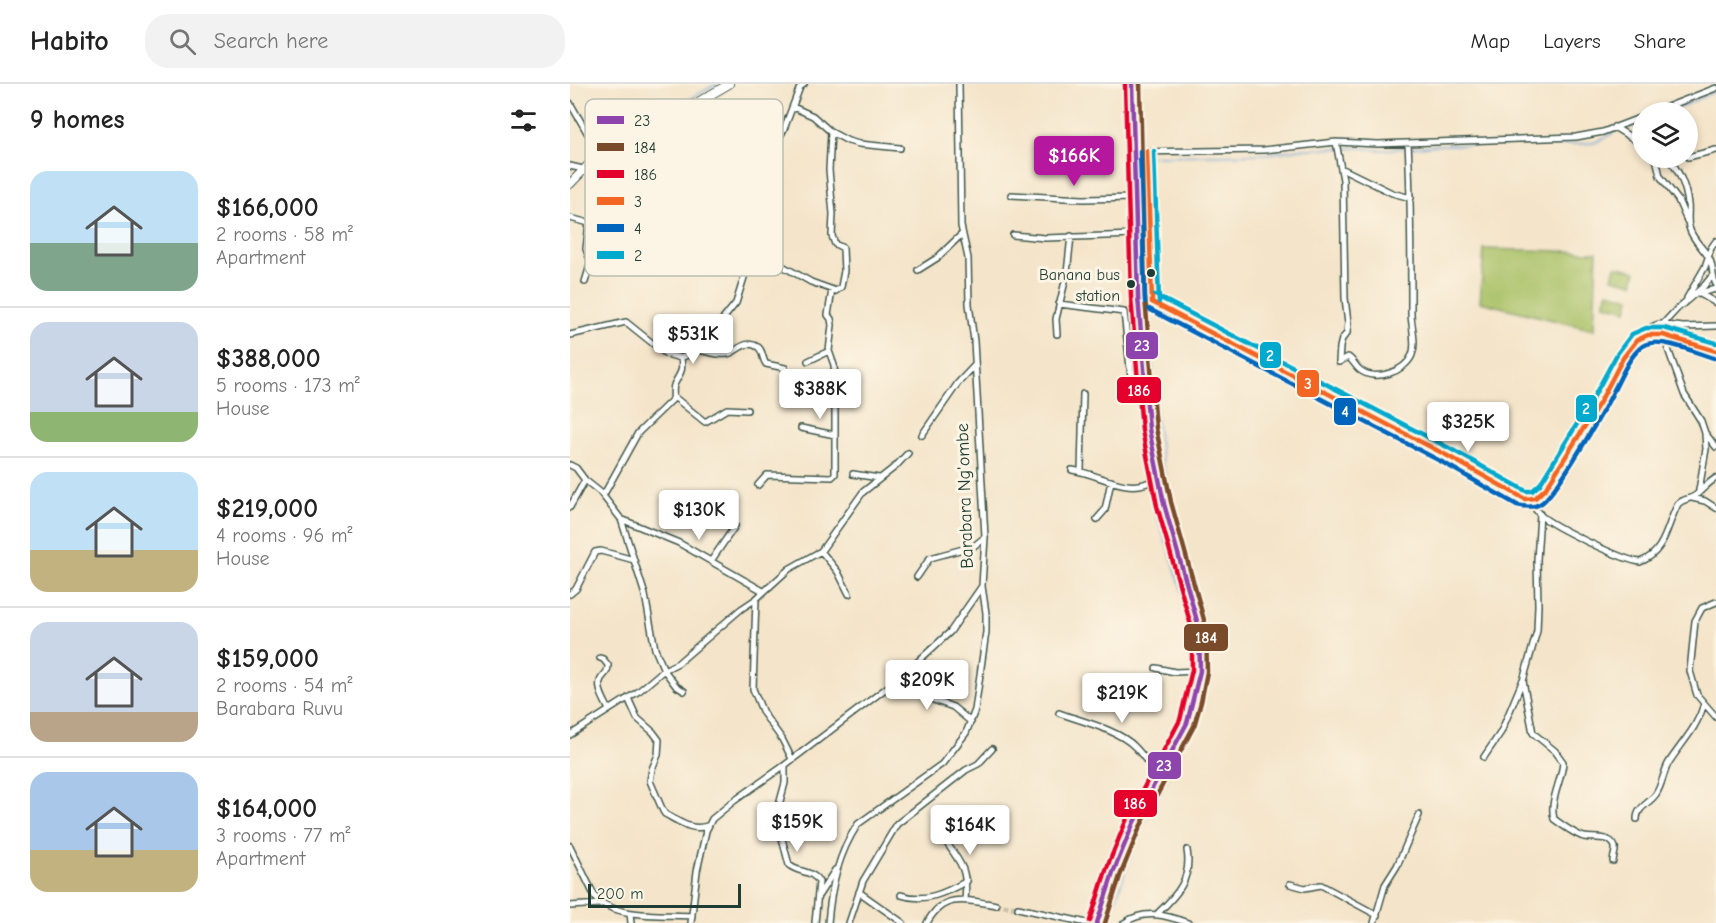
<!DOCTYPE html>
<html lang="en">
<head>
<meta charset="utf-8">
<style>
	body { margin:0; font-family:"Comic Neue",sans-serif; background:#f2f2f2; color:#222; height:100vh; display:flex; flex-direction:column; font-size:22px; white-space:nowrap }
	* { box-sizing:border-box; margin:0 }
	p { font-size:20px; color:#767676 }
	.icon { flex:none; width:33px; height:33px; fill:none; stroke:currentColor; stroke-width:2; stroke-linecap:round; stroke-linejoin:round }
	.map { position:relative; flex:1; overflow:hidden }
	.sheet { display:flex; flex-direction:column; background:#fff; width:570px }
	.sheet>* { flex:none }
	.fabs { position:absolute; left:1062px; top:18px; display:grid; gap:12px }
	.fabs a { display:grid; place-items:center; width:66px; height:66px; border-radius:50%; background:#fff; box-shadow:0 3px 9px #0003; font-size:30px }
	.scale { position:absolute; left:18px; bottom:15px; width:153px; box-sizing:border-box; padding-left:6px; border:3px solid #1f3d34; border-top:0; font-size:16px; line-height:21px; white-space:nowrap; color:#1f3d34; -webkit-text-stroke:4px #fcf5e5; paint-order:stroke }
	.price { position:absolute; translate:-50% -51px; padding:0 14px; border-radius:6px; background:#fff; color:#222; font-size:20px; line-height:39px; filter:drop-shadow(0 2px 3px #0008) }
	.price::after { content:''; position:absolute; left:50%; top:36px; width:18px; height:14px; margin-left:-9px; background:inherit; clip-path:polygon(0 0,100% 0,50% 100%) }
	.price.current { background:#b5179e; color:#fff }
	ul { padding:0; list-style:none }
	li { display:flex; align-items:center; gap:18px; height:150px; padding:0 30px }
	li+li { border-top:2px solid #e0e0e0 }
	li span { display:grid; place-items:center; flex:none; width:168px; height:120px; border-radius:18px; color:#555 }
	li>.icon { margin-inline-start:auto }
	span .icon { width:72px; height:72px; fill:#fffc; stroke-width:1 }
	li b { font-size:26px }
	h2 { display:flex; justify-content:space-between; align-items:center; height:72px; padding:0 30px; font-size:26px }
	header { display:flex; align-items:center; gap:36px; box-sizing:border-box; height:84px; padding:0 30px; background:#fff; border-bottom:2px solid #e0e0e0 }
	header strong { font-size:28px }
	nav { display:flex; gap:33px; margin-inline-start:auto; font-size:21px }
	.search { width:420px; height:54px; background:#f2f2f2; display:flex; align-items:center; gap:15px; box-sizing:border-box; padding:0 21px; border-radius:24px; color:#767676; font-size:22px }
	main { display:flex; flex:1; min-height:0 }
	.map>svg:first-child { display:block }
</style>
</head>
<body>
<header>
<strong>Habito</strong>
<div class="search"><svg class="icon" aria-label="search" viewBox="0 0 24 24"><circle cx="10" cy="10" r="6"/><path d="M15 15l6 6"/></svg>Search here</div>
<nav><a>Map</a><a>Layers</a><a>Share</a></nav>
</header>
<main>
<section class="sheet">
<h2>9 homes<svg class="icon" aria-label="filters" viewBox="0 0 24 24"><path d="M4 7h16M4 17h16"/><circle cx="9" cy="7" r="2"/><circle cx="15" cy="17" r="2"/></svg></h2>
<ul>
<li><span style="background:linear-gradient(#bfe0f5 60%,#7fa58c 0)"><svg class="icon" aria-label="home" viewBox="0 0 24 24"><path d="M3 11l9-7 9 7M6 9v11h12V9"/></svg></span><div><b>$166,000</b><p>2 rooms · 58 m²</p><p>Apartment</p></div></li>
<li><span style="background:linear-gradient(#c9d6e8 75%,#8fb573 0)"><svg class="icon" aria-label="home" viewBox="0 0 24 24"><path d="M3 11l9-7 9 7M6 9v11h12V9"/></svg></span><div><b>$388,000</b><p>5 rooms · 173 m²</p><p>House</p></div></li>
<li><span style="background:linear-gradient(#bfe0f5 65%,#c2b280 0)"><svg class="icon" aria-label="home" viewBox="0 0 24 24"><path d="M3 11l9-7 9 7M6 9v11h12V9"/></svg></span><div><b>$219,000</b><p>4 rooms · 96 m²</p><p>House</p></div></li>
<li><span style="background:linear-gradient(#c9d6e8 75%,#b9a48a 0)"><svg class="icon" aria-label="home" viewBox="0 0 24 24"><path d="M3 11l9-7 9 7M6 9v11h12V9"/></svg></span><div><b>$159,000</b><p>2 rooms · 54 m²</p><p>Barabara Ruvu</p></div></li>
<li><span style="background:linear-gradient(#a9c7e8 65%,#c2b280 0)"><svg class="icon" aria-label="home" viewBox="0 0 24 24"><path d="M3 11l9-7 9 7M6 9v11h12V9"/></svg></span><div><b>$164,000</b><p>3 rooms · 77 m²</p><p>Apartment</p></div></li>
</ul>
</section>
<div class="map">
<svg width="1146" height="839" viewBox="0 0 1146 839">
	<rect width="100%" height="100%" fill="#fcf5e5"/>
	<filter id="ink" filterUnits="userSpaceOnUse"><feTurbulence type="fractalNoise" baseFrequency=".0167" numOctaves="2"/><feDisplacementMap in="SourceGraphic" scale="12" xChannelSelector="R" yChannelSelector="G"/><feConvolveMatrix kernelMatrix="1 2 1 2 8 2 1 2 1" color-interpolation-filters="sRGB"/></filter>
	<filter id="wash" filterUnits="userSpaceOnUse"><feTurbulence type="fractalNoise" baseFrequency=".008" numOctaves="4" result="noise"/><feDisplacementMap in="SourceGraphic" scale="24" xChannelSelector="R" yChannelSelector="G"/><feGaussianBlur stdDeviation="1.35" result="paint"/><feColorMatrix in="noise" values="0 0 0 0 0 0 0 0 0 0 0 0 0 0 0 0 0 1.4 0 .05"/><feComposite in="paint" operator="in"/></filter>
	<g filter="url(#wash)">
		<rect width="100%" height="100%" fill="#f4e4c9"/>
		<path fill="#a9c166" stroke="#647f4d" stroke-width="1.5" d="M914,165L1027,168L1024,246L910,218Z
			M1045,182L1066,187L1063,199L1042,194Z
			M1038,208L1060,214L1057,226L1034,220Z"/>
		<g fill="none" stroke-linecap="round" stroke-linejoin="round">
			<path stroke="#639ed3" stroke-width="1.5" d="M556,0L558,149
				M567,0L569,59
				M1099,28L1146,7
				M1052,45L1072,38
				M28,60L92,25L99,27L146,0
				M840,64L867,61H988L1024,59L1045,48
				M35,70L43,63
				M575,72H570L577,212
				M580,72L697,70L730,65L789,64L811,66L835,64
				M558,154L565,230L569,308
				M578,220L586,333L592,379L632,529L633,542
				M569,312L580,399L587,432L603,477L620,535L623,586
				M623,634L630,616L633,592
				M586,686C602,655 617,625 623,590
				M519,839C533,787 556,737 584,691
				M538,839L566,755L605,679L619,644"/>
		</g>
	</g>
	<g filter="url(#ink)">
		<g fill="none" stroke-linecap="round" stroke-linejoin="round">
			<path stroke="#c9c3ab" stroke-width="5" stroke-dasharray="5 2.5" stroke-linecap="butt" d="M426,821L448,824"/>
			<defs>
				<path id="street" d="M234,0L230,3L214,45L156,152V156L200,175L241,198L266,207L271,203L274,187L273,164L265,160L262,152L263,130L259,86L261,48
					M0,19L29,69
					M223,23L243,32L261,48L278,57L289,60L330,64
					M1084,28L1146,4
					M1044,43L1072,60
					M766,58L773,96L775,214L778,239L777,249L772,255L770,263L769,278L778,273C783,276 785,282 790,286C805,298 835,288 842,271C847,259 841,242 841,229C841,172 841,115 838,59
					M577,67L582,218
					M565,68L694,66L766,58L808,60L1006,53L1033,48L1072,33
					M1118,73L1146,66
					M24,74L60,91
					M1086,74L1090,92L1108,116L1117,137
					M1097,74C1109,85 1116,103 1118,120C1119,127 1117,136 1119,143C1122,156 1133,163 1139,174C1144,183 1141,191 1146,200
					M0,82L13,85
					M771,84L822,109L841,114
					M441,111L513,115L566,114
					M0,134L19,139L16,165L21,178L15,198
					M19,139L24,137L50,87
					M443,151L475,154L566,151
					M348,186L367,174L392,150
					M1127,208L1146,219
					M1129,209L1146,205
					M1117,214L1135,183L1141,164L1146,157
					M489,220L554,228L563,312
					M1093,240L1107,225L1134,202L1142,192
					M487,250L486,235L497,189L501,152
					M0,251L56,238L96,270L111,274L128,266L166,219L182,168
					M1078,251L1081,243L1089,240L1113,243L1146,242
					M1093,251L1114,310L1131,337L1135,349L1146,363
					M128,266C137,267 148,272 157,270C166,269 175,254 188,263C193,266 192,275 196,280L215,284
					M238,277L259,267
					M549,312L576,310
					M104,313L135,338L157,325L177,326
					M231,344L265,351
					M352,351L388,299L405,281
					M0,381L6,384L15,396L30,408L51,435L75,511L85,565L94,586L106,602L114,607
					M502,386C532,390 560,414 588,393
					M511,387L513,310
					M283,390L309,394
					M188,401L197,391L262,393L265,390V298L264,281L259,267L262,241L261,235L258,231L262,206
					M1129,406L1136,365L1135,350
					M33,412L68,349L103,315C104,310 102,303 105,299C111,287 113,288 111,274
					M1122,414L1135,417L1146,424
					M958,416C962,421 966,426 970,431C984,443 1052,476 1070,478C1096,468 1096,442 1108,420C1114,414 1120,416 1126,411C1133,405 1138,399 1146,394
					M0,423L15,396
					M970,430L967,476L968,521L967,547L953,597L963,649L985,667L993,678C992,697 979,716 984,735C992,741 1004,750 1014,753C1023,755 1041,751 1045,763C1046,768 1043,773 1043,777
					M51,435L109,459L193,507
					M527,435L535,426L541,397
					M251,467L268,488L279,510
					M141,477L165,442
					M347,493L360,474L404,462L415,453
					M0,510L6,505L25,468L31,467L64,476
					M1146,518L1132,524L1125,537L1120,587L1127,611L1146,633
					M30,574L33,575L38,581C38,589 35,589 31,595C26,604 35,617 39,626
					M586,584L605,588L630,587
					M331,593L355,613L383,623L401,638
					M58,614L67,634L83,648L89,656L88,671L82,685L80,697L93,727L95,730C110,738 121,747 137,742
					M489,629C511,637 549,646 565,663C574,672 580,683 589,692
					M0,651L69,607L94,586L108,579L171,525L186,515
					M914,673L931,648L952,598
					M222,675L212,655L193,629L183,605L186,515L219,485L251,467L293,408L326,382L338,369
					M215,681V699L206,732L219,781C228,789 243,786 249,798L245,839
					M1067,735C1067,723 1079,720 1086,710C1092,701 1093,690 1098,680C1111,659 1127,645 1134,620
					M376,758C392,780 398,788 395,816
					M0,762L25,813C45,835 94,830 122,832
					M720,800L735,804L751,801L807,831
					M289,808L333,839
					M249,811L265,786
					M331,811C355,819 375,809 397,797
					M0,822L31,820
					M448,824L517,839
					M60,829L61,839
					M588,829C607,811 622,795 617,766
					M121,839L127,787L136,747L142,735L164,717L215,681L331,593L380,548L412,502L415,453L404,257L399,220L398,174L391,142L389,0
					M258,839C261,803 268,770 288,740L372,680L396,649L405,626L416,548V529L412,502
					M279,839L293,797L327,740L396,686L408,680L422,665
					M357,839C373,808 397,816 426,821
					M554,839C575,825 596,831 618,839
					M804,839L815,801L827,782L849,731"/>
				<path id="secondary" d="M0,100L36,63L59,51L104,32L159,0
					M568,213L593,222L876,371L951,414C964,417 968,414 976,404L1030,318L1053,274L1067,256L1078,251H1093L1146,267"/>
				<path id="primary" d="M527,839L543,789L563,740L617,639L624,617L630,587L629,544L594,420L579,345L568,213L562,0"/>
			</defs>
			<use href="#street" stroke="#3f564a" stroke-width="8"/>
			<use href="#secondary" stroke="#3f564a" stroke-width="10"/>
			<use href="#primary" stroke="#3f564a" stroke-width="10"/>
			<use href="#street" stroke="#fff" stroke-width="5"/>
			<use href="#secondary" stroke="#fff" stroke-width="8"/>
			<use href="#primary" stroke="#fff" stroke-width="8"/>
			<defs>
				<path id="bus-1" d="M527,839L543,789L563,740L617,639L630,587L629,544L594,420L579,345L568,213L562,0"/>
				<path id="bus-2" d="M535,839L550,792L570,743L624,642L631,618L637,588L636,543L601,418L586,344L575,213L570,0"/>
				<path id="bus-3" d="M520,837L536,786L556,737L610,636L622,586V545L587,422L572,346L561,213L555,0"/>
				<path id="bus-4" d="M577,67L582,218
					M582,218L876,371L955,415L965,414L976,404L1030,318L1053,274L1067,256L1078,251H1093L1146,267"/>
				<path id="bus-5" d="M570,67L575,218
					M579,225L872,378L947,421C955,423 963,424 970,420C985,412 1033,328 1043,308C1050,295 1062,265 1077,260C1093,254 1127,269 1144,274"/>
				<path id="bus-6" d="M584,67L589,218
					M585,211L879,364L956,407H962L970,400L1023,314L1047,270L1062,250L1076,244H1094L1146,259"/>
			</defs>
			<use href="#bus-1" stroke="#fcf5e5" stroke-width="9"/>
			<use href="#bus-2" stroke="#fcf5e5" stroke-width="9"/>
			<use href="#bus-3" stroke="#fcf5e5" stroke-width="9"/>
			<use href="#bus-4" stroke="#fcf5e5" stroke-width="9"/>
			<use href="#bus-5" stroke="#fcf5e5" stroke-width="9"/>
			<use href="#bus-6" stroke="#fcf5e5" stroke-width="9"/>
			<use href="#bus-1" stroke="#8e44ad" stroke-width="4.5"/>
			<use href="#bus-2" stroke="#7a4b2a" stroke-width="4.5"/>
			<use href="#bus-3" stroke="#e4002b" stroke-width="4.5"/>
			<use href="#bus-4" stroke="#f26522" stroke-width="4.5"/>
			<use href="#bus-5" stroke="#0065bd" stroke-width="4.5"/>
			<use href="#bus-6" stroke="#00a9ce" stroke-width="4.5"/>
		</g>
	</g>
	<g fill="#1f3d34" stroke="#fcf5e5" stroke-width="2">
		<circle cx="581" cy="189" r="5"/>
		<circle cx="561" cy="200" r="5"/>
	</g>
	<g text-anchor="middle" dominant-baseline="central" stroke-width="6" stroke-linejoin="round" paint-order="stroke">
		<g font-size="16" fill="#1f3d34" stroke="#fcf5e5" text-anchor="end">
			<text x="550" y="191">Banana bus<tspan x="550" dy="21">station</tspan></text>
		</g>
		<g font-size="18" fill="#1f3d34" stroke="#fcf5e5">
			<text transform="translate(395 412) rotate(-92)">Barabara Ng'ombe</text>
		</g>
	</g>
	<rect x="15" y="15" width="198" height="177" rx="9" fill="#fcf5e5" stroke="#babeb0" stroke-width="1.5"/>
	<rect x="27" y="32" width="27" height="8" fill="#8e44ad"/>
	<rect x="27" y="59" width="27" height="8" fill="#7a4b2a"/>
	<rect x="27" y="86" width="27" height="8" fill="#e4002b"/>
	<rect x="27" y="113" width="27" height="8" fill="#f26522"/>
	<rect x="27" y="140" width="27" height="8" fill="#0065bd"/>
	<rect x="27" y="167" width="27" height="8" fill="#00a9ce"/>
	<g font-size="16" fill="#1f3d34">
		<text x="64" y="42">23</text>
		<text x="64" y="69">184</text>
		<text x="64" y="96">186</text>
		<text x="64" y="123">3</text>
		<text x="64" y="150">4</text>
		<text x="64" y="177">2</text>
	</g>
	<g stroke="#fcf5e5" stroke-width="2">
		<rect x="555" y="247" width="34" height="29" rx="6" fill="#8e44ad"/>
		<rect x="689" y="257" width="23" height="28" rx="6" fill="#00a9ce"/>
		<rect x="726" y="285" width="24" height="29" rx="6" fill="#f26522"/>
		<rect x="546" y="292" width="46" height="28" rx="6" fill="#e4002b"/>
		<rect x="1005" y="310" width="23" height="29" rx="6" fill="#00a9ce"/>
		<rect x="763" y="313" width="24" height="29" rx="6" fill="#0065bd"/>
		<rect x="613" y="539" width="46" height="29" rx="6" fill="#7a4b2a"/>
		<rect x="577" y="667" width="35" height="29" rx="6" fill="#8e44ad"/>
		<rect x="543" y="705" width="45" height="29" rx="6" fill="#e4002b"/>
	</g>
	<g font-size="16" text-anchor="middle" font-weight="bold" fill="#fff">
		<text x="572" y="267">23</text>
		<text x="700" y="277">2</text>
		<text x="738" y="305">3</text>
		<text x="569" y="312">186</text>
		<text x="1016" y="330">2</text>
		<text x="775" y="333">4</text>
		<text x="636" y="559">184</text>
		<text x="594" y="687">23</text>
		<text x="565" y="725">186</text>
	</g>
</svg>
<div class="fabs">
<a><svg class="icon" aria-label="layers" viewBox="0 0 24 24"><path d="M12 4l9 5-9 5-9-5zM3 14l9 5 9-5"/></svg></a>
</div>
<div class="scale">200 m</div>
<b class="price current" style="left:504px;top:103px">$166K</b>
<b class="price" style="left:123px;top:281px">$531K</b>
<b class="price" style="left:250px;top:336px">$388K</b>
<b class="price" style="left:898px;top:369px">$325K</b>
<b class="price" style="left:129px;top:457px">$130K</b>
<b class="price" style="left:357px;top:627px">$209K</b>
<b class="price" style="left:552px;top:640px">$219K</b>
<b class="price" style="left:227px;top:769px">$159K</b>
<b class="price" style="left:400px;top:772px">$164K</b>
</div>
</main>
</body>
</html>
